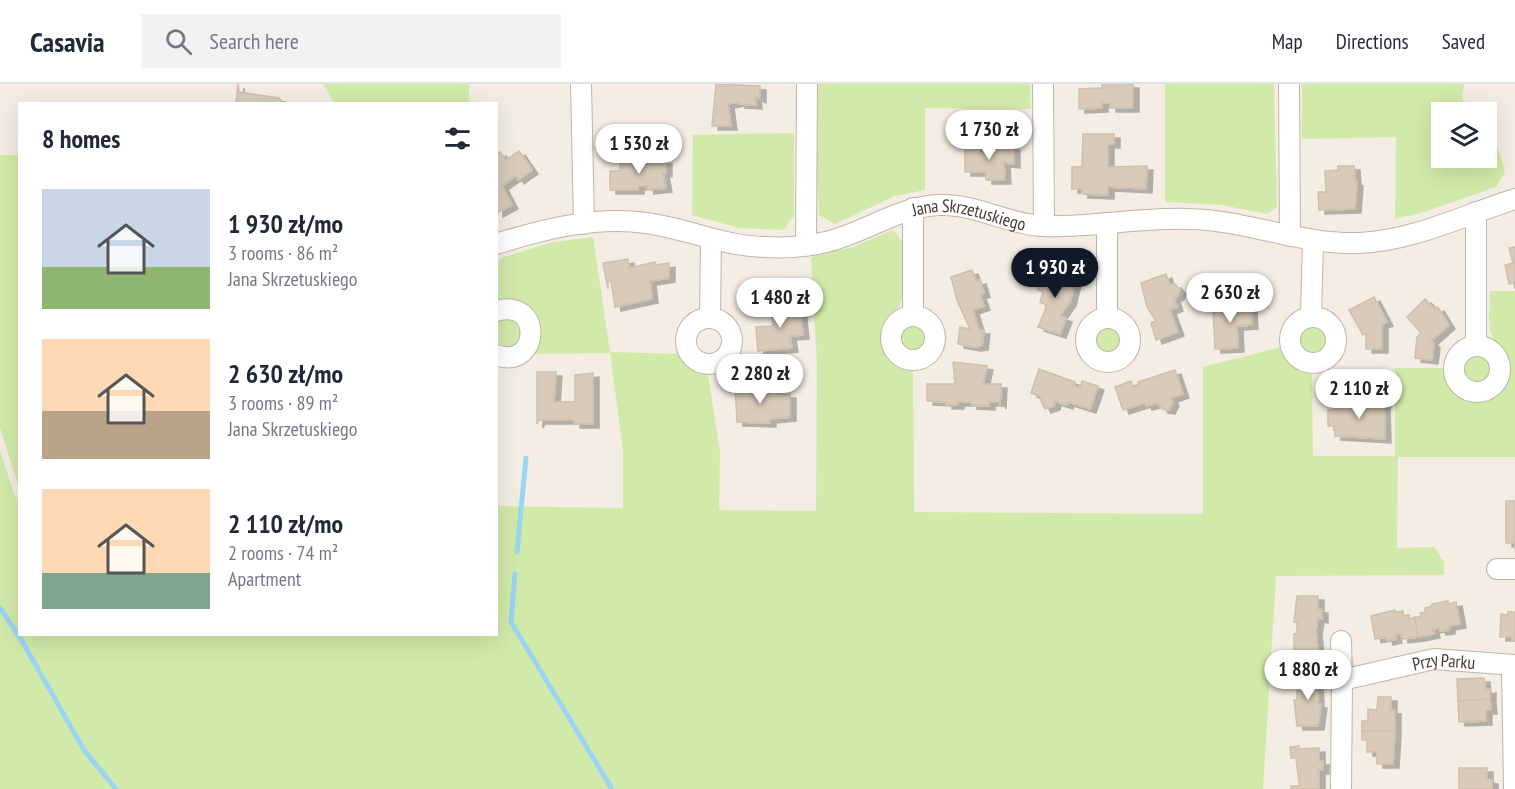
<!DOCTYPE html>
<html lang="en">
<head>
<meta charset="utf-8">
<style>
	body { margin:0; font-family:"PT Sans Narrow",sans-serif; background:#f2f2f3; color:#1f2937; height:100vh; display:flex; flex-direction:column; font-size:22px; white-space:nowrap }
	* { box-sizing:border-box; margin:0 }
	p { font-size:20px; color:#747a83 }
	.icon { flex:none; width:33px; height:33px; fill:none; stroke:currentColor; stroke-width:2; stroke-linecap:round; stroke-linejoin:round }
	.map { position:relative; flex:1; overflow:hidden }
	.side { position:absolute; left:18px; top:18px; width:480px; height:534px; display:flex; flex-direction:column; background:#fff; border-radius:0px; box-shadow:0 6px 24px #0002 }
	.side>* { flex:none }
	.controls { position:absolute; left:1431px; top:18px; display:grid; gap:12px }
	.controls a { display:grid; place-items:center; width:66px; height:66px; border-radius:0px; background:#fff; box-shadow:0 6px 24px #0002; font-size:30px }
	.price { position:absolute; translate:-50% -51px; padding:0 14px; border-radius:21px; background:#fff; color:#222; font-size:20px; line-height:39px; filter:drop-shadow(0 2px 3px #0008) }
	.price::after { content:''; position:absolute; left:50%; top:36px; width:18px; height:14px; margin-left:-9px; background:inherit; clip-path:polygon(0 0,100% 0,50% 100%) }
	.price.active { background:#111827; color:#fff }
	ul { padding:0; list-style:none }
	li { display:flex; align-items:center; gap:18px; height:150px; padding:0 24px }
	li span { display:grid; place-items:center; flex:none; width:168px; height:120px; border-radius:0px; color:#555 }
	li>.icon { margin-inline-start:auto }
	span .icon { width:72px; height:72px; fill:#fffc; stroke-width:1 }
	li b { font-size:26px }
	h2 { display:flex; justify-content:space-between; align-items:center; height:72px; padding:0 24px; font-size:26px }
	header { display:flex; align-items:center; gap:36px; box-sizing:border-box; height:84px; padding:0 30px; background:#fff; border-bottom:2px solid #e0e1e3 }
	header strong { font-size:28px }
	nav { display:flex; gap:33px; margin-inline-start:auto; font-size:21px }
	.search { width:420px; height:54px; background:#f2f2f3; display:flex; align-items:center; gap:15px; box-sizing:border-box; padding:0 21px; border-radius:0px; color:#747a83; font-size:22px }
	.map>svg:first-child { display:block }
</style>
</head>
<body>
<header>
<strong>Casavia</strong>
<div class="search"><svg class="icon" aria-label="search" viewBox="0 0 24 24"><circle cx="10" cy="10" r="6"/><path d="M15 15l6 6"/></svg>Search here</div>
<nav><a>Map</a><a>Directions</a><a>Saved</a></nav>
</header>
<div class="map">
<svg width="1515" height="705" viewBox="0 0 1515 705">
	<defs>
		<filter id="shadow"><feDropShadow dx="6" dy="4" stdDeviation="0" flood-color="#0004"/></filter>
	</defs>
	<rect width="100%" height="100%" fill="#f3ede3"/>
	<path fill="#d1eaa9" d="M323,0H469V19H334Z
		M811,0H1030L1031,25L925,24V106L895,112L835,140L819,131Z
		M1165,0H1274L1277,123L1267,130L1222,121L1165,118Z
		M1302,0H1464L1462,13L1469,28H1442V74H1486L1487,41L1493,48L1505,88L1496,103L1424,128L1395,135L1396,53L1302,55Z
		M794,49V132L783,146L739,144L692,131L693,51Z
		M0,71H19V404L0,344Z
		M893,146L902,157C902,175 906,199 901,217C898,227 891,231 886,240C874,262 890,282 913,286L914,428L1203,430V283L1281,263C1286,279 1296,286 1312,289L1313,372H1395V284H1445C1452,319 1495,331 1508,296C1515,272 1493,265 1490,245C1488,233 1490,219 1490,207H1515V373H1398L1397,464L1434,463L1444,478V491L1276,492L1263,705H0V366L15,413H19L20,550H496L497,422L623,424V366L610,269L532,270L538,257L497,219V180L501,174L549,159L593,153L610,268L679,270C685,283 695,288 708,290L720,368L719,426L816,427L817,280L811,173L856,162Z
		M510,234L519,240L522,254L512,265L497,262V237Z
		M898 254a15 15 0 1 1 30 0a15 15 0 1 1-30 0Z
		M1092 256a15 15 0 1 1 30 0a15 15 0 1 1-30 0Z
		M1298 257a15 15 0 1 1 30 0a15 15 0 1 1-30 0Z
		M1462 285a15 15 0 1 1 30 0a15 15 0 1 1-30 0Z"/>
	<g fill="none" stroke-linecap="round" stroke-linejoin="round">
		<path stroke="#9bd5f4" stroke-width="5" d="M517,468L526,374
			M515,490L511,538L612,705
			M0,524L22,557L84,666L116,705"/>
	</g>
	<path fill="#d8cbbb" stroke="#d0c0ab" stroke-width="1.5" filter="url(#shadow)" d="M238,0L239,8L279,14L283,20H236Z
		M716,0L760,2V15L755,13L756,21L739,20V18L728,20L731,42H712Z
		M1102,0H1133V24H1110V19H1102V24L1079,25V5L1102,4Z
		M1083,50H1114V60H1108V83L1147,82L1146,105L1108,103V111L1082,110V105H1072V83H1082Z
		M996,61L1014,62V80L1004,79L1005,96H986V88H965V62H979V69H997Z
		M519,67L532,86L518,96L516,92L502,102L512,121L497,129L496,70L500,68L506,76Z
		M620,76H666V89H663L666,104L648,106L647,102H638V106H610V87H620Z
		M1338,82H1354L1355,97L1357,98L1355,125L1319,126L1318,108H1326L1325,87L1338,86Z
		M1515,163V198L1509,200L1505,181L1513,179L1509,164Z
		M628,175L629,184L655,178V181L669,179V194L650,197L652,215L615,223L611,197L608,198V205L603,179Z
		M1051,185L1076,194L1070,218L1060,232L1066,234L1060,250L1038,243L1047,221L1040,218L1043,208L1038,206L1037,198L1041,194L1048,195Z
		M972,186L976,197L980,196L984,209L980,211L984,222L973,226L979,246H984L982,262L974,263L958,260L960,243L970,245L957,216L951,193Z
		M1166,190L1169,200H1175L1180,206L1178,212L1174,214L1177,223L1170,226L1178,248L1156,256L1151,239L1156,237L1147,223L1141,199Z
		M1374,213L1387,238L1382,240V265H1366V249L1363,251L1349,226Z
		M1425,215L1435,225L1438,223L1449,241L1431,257L1434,260L1432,276L1415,274L1417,253L1421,249L1407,233Z
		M1223,217H1240V223H1251L1252,241L1237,242L1238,264L1215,265L1213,224H1223Z
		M800,222L803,251L790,252L792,264L758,267L756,243L773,242L771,225Z
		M953,278L987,282L983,300H1001L1000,321L999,318H989V322L971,321V318H958V321H946V318L927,317V300H955Z
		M1039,285L1075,298L1074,302L1080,304L1082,297L1098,302L1090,325L1068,318L1067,321L1055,317L1054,322L1045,325L1041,317L1042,313L1031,309Z
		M1175,286L1183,310L1171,314L1173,318L1169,326L1162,325L1158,319L1146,322L1145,319L1123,326L1115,303L1131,297L1134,304L1139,302L1138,298Z
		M537,288H556L554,318H575V291L593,289V340H574V336H539L537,340Z
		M735,300L755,301V307L777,306V310H790V333L770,335V339L737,338Z
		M1365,317H1384L1385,355L1335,352V342H1328V326L1335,325V320L1365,323Z
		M1506,417H1515V466V459H1506Z
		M1297,512H1318V525H1322V535L1318,534L1316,547L1318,567L1294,566V550L1297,549V538H1294Z
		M1448,517V520L1456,518L1460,540L1449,542V546L1440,547L1439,544L1433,545L1434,550L1418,553L1415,533H1421L1420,529L1425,528V524L1432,522V520Z
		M1395,526V528L1403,527V532L1408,531L1409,535L1415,533L1418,553L1402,555L1401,550L1395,551L1396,555L1387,557L1386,553L1375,555L1371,532Z
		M1508,528H1515V557H1512V553H1500L1501,530L1508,531Z
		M1300,588H1317L1318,620H1321L1318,642H1297L1294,616H1297V607H1303V604H1300Z
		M1484,594L1485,606L1490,605V615L1458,617L1457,595Z
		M1378,613H1391V626H1395V647H1362V637H1368V625L1377,626Z
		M1490,615L1491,626H1486V637L1459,638L1458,617Z
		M1362,647H1395L1393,680H1377V668H1367V656H1362Z
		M1299,662V665L1319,664V677H1323V686H1319V705H1291V702H1299V699L1296,674H1291L1290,663Z
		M1459,684H1487V695L1492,696V705H1459Z"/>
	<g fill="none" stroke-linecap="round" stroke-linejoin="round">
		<defs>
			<g id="minor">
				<path d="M581,0L584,140"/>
				<path d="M1043,0L1044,142"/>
				<path d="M1289,0L1290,152"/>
				<path d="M1107,139V233"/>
				<path id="s1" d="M496,160C544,145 595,132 646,139C685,144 723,162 764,163C784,164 807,163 826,158C865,149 899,122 940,121C976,120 1007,140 1042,142C1091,144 1140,133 1189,135C1246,136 1301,161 1359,159C1412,157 1465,131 1515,115"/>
				<path d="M806,161L807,0"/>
				<path d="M496,227C544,213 540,287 496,271"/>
				<path d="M913,231V124"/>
				<circle cx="913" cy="254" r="22"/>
				<path d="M1311,233L1313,156"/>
				<circle cx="1313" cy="256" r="23"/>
				<circle cx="1108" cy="256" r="22"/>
				<circle cx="709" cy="257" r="23"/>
				<path d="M710,234L711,155"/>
				<circle cx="1477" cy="285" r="23"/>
				<path d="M1476,262V128"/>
				<path d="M1497,485H1515"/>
				<path d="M1341,557L1342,596"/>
				<path d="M1512,581L1514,705"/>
				<path id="s2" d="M1341,705L1342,596L1434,575L1515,581"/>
			</g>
		</defs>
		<use href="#minor" stroke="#bfb5a6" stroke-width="22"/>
		<use href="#minor" stroke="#fff" stroke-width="20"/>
	</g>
	<g text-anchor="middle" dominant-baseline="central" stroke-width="4.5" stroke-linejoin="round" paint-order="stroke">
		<g font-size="18" fill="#453d33" stroke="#fff">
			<text stroke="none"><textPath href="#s1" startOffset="486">Jana Skrzetuskiego</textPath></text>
			<text stroke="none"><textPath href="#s2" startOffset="213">Przy Parku</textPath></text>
		</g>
	</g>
</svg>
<div class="controls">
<a><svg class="icon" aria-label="layers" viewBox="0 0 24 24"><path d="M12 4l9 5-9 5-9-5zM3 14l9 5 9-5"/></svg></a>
</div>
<b class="price" style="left:989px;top:77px">1 730 zł</b>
<b class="price" style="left:639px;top:91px">1 530 zł</b>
<b class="price active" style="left:1055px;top:215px">1 930 zł</b>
<b class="price" style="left:1230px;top:240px">2 630 zł</b>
<b class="price" style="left:780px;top:245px">1 480 zł</b>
<b class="price" style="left:760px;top:321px">2 280 zł</b>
<b class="price" style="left:1359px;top:336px">2 110 zł</b>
<b class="price" style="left:1308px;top:617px">1 880 zł</b>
<section class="side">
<h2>8 homes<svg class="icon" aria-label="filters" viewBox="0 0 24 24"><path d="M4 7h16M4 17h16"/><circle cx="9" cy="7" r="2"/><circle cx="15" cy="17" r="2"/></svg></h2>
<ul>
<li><span style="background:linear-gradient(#c9d6e8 65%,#8fb573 0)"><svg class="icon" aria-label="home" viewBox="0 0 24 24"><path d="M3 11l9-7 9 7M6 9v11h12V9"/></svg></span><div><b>1 930 zł/mo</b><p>3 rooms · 86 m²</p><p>Jana Skrzetuskiego</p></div></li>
<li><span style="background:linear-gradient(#ffd9b3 60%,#b9a48a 0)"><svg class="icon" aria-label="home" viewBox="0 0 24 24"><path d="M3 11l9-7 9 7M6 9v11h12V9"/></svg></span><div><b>2 630 zł/mo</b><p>3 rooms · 89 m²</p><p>Jana Skrzetuskiego</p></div></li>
<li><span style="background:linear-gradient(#ffd9b3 70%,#7fa58c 0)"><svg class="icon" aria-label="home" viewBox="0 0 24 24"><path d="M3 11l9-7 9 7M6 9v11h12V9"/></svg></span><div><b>2 110 zł/mo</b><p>2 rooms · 74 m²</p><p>Apartment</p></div></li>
</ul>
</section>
</div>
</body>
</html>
